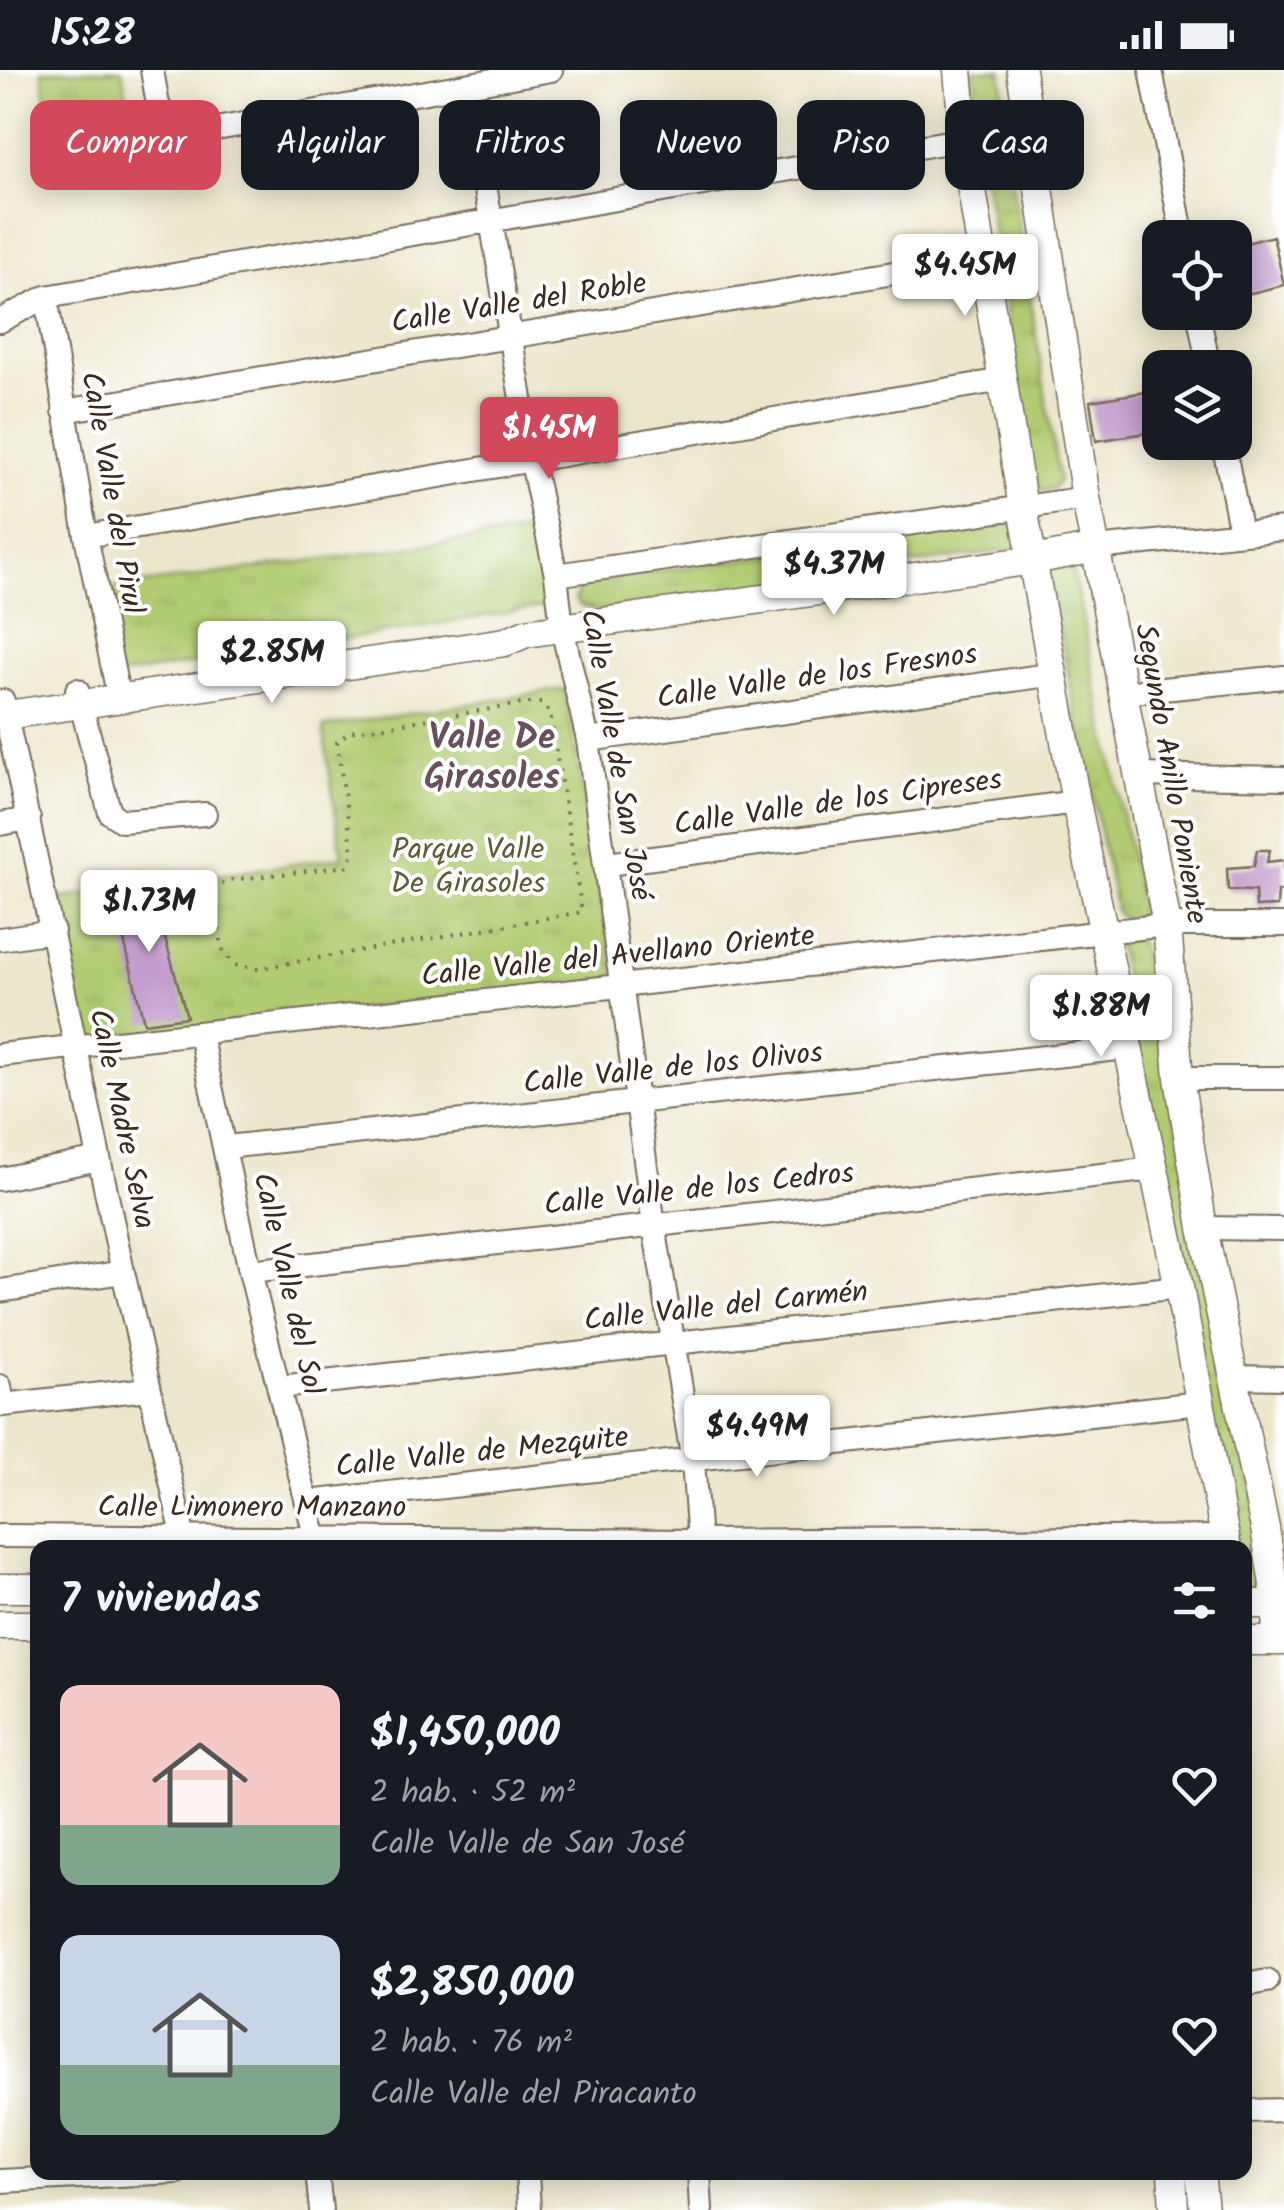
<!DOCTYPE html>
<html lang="es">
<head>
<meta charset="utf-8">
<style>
	body { margin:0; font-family:Kalam,sans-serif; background:#20242c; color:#f1f3f6; height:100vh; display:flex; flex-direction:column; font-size:38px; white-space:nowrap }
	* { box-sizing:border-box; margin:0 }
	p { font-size:32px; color:#9ea1a6 }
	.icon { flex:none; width:55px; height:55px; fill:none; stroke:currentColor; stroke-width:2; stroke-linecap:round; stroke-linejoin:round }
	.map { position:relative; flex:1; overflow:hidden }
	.side { position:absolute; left:30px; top:1470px; width:1222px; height:640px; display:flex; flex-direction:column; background:#171b24; border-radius:20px; box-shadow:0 5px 25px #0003 }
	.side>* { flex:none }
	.hud { position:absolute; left:30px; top:30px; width:1225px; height:90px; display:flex; gap:20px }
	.fabs { position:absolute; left:1142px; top:150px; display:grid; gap:20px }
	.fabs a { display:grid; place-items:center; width:110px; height:110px; border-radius:20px; background:#171b24; box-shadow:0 5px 25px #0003; font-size:50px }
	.price { position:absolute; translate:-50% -85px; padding:0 22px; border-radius:10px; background:#fff; color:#222; font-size:32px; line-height:65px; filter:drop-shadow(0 2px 5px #0008) }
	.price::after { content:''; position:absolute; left:50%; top:60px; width:30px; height:22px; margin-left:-15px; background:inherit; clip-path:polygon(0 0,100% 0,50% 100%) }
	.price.selected { background:#d1495b; color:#fff }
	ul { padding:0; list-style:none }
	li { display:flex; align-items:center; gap:30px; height:250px; padding:0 30px }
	li span { display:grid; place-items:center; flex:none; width:280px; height:200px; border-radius:20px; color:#555 }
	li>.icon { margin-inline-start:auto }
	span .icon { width:120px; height:120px; fill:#fffc; stroke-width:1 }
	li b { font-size:42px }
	h2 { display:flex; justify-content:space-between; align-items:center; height:120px; padding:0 30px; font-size:42px }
	.pill { padding:0 35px; border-radius:20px; background:#171b24; box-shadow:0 5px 25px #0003; font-size:35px; line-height:90px }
	.pill.selected { background:#d1495b; color:#fff }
	.status { display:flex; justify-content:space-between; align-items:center; height:70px; padding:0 50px; background:#171b24; direction:ltr }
	.status svg { height:28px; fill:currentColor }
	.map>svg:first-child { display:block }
</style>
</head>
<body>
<div class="status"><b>15:28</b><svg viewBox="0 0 49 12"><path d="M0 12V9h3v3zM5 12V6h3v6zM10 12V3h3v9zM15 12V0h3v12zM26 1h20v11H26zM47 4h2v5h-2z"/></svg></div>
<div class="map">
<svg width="1284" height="2140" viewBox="0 0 1284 2140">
	<defs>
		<pattern id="park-tufts" width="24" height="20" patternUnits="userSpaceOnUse" patternTransform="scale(2.5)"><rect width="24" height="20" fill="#b1cc72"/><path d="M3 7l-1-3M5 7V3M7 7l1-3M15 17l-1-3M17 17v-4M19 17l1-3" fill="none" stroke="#99af62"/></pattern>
	</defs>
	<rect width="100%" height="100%" fill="#fff"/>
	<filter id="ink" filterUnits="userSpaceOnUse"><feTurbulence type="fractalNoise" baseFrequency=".01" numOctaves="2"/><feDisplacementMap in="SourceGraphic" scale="20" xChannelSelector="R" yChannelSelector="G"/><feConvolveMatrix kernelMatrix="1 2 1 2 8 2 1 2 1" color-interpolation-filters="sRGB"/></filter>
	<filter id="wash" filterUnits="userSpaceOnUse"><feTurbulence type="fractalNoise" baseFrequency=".0048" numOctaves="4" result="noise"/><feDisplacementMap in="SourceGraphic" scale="40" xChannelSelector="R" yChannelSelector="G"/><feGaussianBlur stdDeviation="2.25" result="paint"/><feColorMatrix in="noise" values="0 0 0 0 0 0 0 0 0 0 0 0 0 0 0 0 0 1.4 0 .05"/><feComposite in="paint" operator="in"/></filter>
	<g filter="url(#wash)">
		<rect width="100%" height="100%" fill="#ece7cc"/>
		<path fill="url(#park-tufts)" stroke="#767b48" stroke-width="2.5" d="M42,0H122L132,52L51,65Z
			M972,0H1001L1005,39L1001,54L988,58L977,51Z
			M996,74L1007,81L1059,411L1052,419L1043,421L1034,416L981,86L986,76Z
			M1009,453L1019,459L1023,478L598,541L580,536L575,529L581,513L601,509Z
			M536,460L548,536L116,606L98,520Z
			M1068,494L1073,502L1141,836L1139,845L1130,850L1120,847L1116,841L1049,509L1048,500Z
			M565,619L615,908L79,973L50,830L342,787L323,657Z
			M1128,869L1138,871L1142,883L1265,1479V1520L1245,1519V1478L1231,1477L1117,871Z"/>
		<g id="blocks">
			<path fill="#bf98ca" d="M1273,166L1284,215L1235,227V176Z
				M1146,322L1152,362L1096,371L1090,331Z
				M1257,780H1270L1267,792L1284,790V822L1278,821L1277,836L1256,837L1255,821L1228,820L1227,798L1254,796Z
				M150,814L187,947L144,953L112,820Z"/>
		</g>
	</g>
	<g filter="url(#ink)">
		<use href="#blocks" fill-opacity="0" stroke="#796c5b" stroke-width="2.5"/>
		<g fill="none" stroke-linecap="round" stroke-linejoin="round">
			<defs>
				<path id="minor" d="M152,0L158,35L172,55L199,62L551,0
					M1151,0L1183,168
					M481,91L531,388L556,505L562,558L588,670L654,1156L693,1391L699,1471
					M46,227L86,466L119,629
					M1198,242L1209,298
					M0,251L46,227L1029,58
					M64,341L984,188
					M1223,372L1241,463
					M86,466L1003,310
					M1096,478L1284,459
					M556,505L1086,428
					M77,620L110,743L122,751L205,744
					M1122,623L1284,607
					M3,631L123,1202L186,1478
					M588,670L1055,604
					M1137,705L1284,708
					M0,754L29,749
					M607,794L1076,732
					M0,869L53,861
					M200,964L250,1201L318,1478
					M0,985L1167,855H1284
					M1179,1008H1284
					M226,1077L1127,978
					M0,1109L99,1089
					M1203,1158L1284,1159
					M250,1201L1154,1099
					M0,1221L123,1202
					M1234,1307L1284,1308
					M0,1316L3,1335L148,1319
					M279,1317L1179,1217
					M308,1432L1199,1333
					M0,1466L699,1471L1224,1467
					M1245,1915L1267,1911
					M1245,2041L1284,2040
					M317,2102L321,2140
					M527,2102L529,2140
					M699,2102L701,2140
					M0,2111L177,2102"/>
				<path id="major" d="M958,0L964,70L1023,438L1076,732L1179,1217L1227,1478
					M1021,0L1086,428L1167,855L1179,1008L1203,1158L1265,1458L1277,1534L1276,1571
					M0,646L505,572L526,563L1033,490L1096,478
					M0,1518H38
					M1245,1534H1284
					M0,1555H38
					M1245,1571H1284
					M1172,2102L1174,2140
					M1200,2102L1204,2140"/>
			</defs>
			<use href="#minor" stroke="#796c5b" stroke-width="26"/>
			<use href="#major" stroke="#796c5b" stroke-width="31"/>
			<path stroke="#796c5b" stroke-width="4" stroke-dasharray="2.5 8" stroke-linecap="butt" d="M528,633H541L550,643L582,842L256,899L234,895L222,879L213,818L231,810L347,796L353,784L337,672L349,662Z"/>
			<use href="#minor" stroke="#fff" stroke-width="22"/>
			<use href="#major" stroke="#fff" stroke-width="28"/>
		</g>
	</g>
	<g text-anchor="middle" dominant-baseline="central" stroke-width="8" stroke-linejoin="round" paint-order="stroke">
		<g font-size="30" fill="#3b2a1e" stroke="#fff">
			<text transform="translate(519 234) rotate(-9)">Calle Valle del Roble</text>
			<text transform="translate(111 423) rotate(80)">Calle Valle del Pirul</text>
			<text transform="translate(817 607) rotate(-8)">Calle Valle de los Fresnos</text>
			<text transform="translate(615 685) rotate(80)">Calle Valle de San José</text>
			<text transform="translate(1170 704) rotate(80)">Segundo Anillo Poniente</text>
			<text transform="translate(838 733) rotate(-8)">Calle Valle de los Cipreses</text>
			<text transform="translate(618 887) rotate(-6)">Calle Valle del Avellano Oriente</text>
			<text transform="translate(673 999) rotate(-6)">Calle Valle de los Olivos</text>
			<text transform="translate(121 1049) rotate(78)">Calle Madre Selva</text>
			<text transform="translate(699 1120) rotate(-6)">Calle Valle de los Cedros</text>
			<text transform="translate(287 1214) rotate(77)">Calle Valle del Sol</text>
			<text transform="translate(726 1237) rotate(-6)">Calle Valle del Carmén</text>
			<text transform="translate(482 1383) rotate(-6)">Calle Valle de Mezquite</text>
			<text x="252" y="1438">Calle Limonero Manzano</text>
		</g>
		<g font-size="30" fill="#5e5b37" stroke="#fff">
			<text x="468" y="780">Parque Valle<tspan x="468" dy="34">De Girasoles</tspan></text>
		</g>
		<g font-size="35" font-weight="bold" fill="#69505a" stroke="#fff">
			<text x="492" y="669">Valle De<tspan x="492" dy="40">Girasoles</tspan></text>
		</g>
	</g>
</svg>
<div class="fabs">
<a><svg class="icon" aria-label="locate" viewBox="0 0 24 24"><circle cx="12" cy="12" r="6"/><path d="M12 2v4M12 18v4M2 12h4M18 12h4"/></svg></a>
<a><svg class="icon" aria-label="layers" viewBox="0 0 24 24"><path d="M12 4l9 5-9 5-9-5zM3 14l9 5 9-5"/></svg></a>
</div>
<b class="price" style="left:965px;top:249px">$4.45M</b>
<b class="price selected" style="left:549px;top:412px">$1.45M</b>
<b class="price" style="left:834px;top:548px">$4.37M</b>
<b class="price" style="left:272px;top:636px">$2.85M</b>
<b class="price" style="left:149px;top:885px">$1.73M</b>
<b class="price" style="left:1101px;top:990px">$1.88M</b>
<b class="price" style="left:757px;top:1410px">$4.49M</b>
<div class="hud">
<a class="pill selected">Comprar</a>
<a class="pill">Alquilar</a>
<a class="pill">Filtros</a>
<a class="pill">Nuevo</a>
<a class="pill">Piso</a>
<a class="pill">Casa</a>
</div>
<section class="side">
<h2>7 viviendas<svg class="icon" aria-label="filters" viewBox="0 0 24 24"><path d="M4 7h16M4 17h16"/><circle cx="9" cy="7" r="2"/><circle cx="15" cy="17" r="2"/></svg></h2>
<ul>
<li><span style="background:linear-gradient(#f6c9c9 70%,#7fa58c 0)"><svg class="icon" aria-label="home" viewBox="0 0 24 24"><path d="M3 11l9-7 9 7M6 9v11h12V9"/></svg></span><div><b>$1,450,000</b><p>2 hab. · 52 m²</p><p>Calle Valle de San José</p></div><svg class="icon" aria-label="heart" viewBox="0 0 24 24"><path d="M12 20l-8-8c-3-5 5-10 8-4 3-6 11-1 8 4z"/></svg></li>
<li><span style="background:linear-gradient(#c9d6e8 65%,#7fa58c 0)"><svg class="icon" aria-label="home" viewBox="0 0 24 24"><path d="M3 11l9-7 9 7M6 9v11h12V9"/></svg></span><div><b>$2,850,000</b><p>2 hab. · 76 m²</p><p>Calle Valle del Piracanto</p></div><svg class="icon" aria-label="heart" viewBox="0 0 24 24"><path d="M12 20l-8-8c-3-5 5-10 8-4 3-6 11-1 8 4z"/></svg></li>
</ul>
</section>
</div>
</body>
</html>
